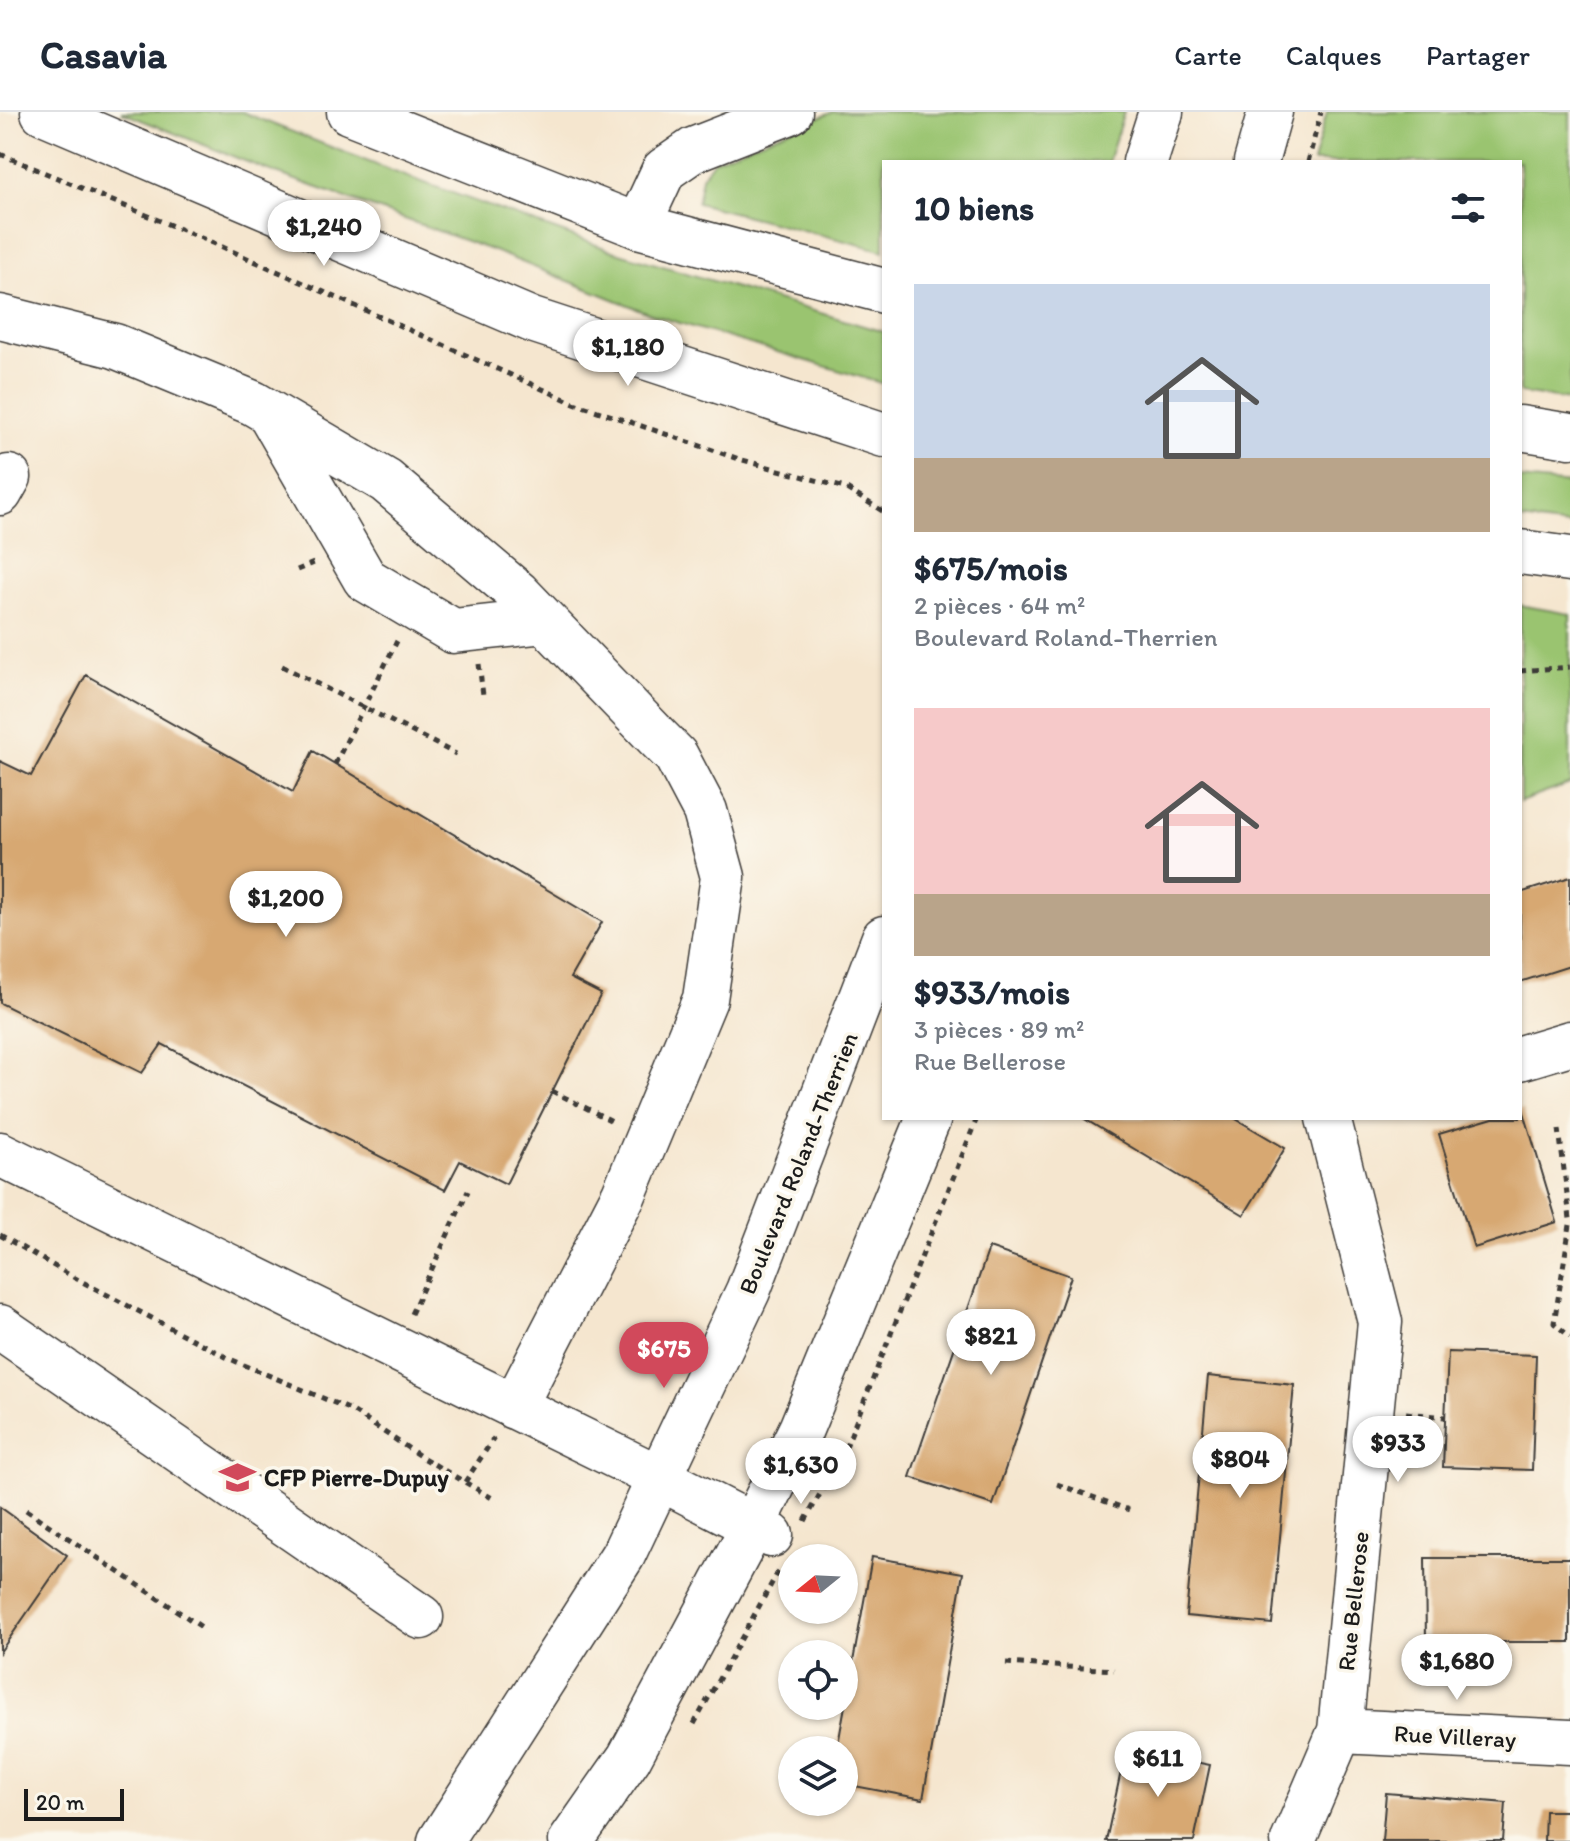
<!DOCTYPE html>
<html lang="fr">
<head>
<meta charset="utf-8">
<style>
	body { margin:0; font-family:Itim,sans-serif; background:#f6f6f7; color:#1f2937; height:100vh; display:flex; flex-direction:column; font-size:30px; white-space:nowrap }
	* { box-sizing:border-box; margin:0 }
	p { font-size:26px; color:#747a83 }
	.icon { flex:none; width:44px; height:44px; fill:none; stroke:currentColor; stroke-width:2; stroke-linecap:round; stroke-linejoin:round }
	.map { position:relative; flex:1; overflow:hidden }
	.sheet { position:absolute; left:882px; top:48px; width:640px; height:960px; display:flex; flex-direction:column; background:#fff; border-radius:0px; box-shadow:0 2px 6px #0004 }
	.sheet>* { flex:none }
	.needle { width:52px; rotate:252deg }
	.fabs { position:absolute; left:778px; top:1432px; display:grid; gap:16px }
	.fabs a { display:grid; place-items:center; width:80px; height:80px; border-radius:50%; background:#fff; box-shadow:0 2px 6px #0004; font-size:40px }
	.scale { position:absolute; left:24px; bottom:20px; width:100px; box-sizing:border-box; padding-left:8px; border:4px solid #1c1c1c; border-top:0; font-size:22px; line-height:28px; white-space:nowrap; color:#1c1c1c; -webkit-text-stroke:6px #fbf7ec; paint-order:stroke }
	.price { position:absolute; translate:-50% -68px; padding:0 18px; border-radius:28px; background:#fff; color:#222; font-size:26px; line-height:52px; filter:drop-shadow(0 2px 4px #0008) }
	.price::after { content:''; position:absolute; left:50%; top:48px; width:24px; height:18px; margin-left:-12px; background:inherit; clip-path:polygon(0 0,100% 0,50% 100%) }
	.price.on { background:#d1495b; color:#fff }
	ul { padding:0; list-style:none }
	li { display:grid; align-content:center; gap:16px; height:424px; padding:0 32px }
	li span { display:grid; place-items:center; height:248px; border-radius:0px; color:#555 }
	li>.icon { margin-inline-start:auto }
	span .icon { width:144px; height:144px; fill:#fffc; stroke-width:1 }
	li b { font-size:34px }
	h2 { display:flex; justify-content:space-between; align-items:center; height:96px; padding:0 32px; font-size:34px }
	header { display:flex; align-items:center; gap:48px; box-sizing:border-box; height:112px; padding:0 40px; background:#fff; border-bottom:2px solid #e0e1e3 }
	header strong { font-size:38px }
	nav { display:flex; gap:44px; margin-inline-start:auto; font-size:28px }
	.map>svg:first-child { display:block }
</style>
</head>
<body>
<header>
<strong>Casavia</strong>
<nav><a>Carte</a><a>Calques</a><a>Partager</a></nav>
</header>
<div class="map">
<svg width="1570" height="1729" viewBox="0 0 1570 1729">
	<rect width="100%" height="100%" fill="#fbf7ec"/>
	<filter id="ink" filterUnits="userSpaceOnUse"><feTurbulence type="fractalNoise" baseFrequency=".0125" numOctaves="2"/><feDisplacementMap in="SourceGraphic" scale="16" xChannelSelector="R" yChannelSelector="G"/><feConvolveMatrix kernelMatrix="1 2 1 2 8 2 1 2 1" color-interpolation-filters="sRGB"/></filter>
	<filter id="wash" filterUnits="userSpaceOnUse"><feTurbulence type="fractalNoise" baseFrequency=".006" numOctaves="4" result="noise"/><feDisplacementMap in="SourceGraphic" scale="32" xChannelSelector="R" yChannelSelector="G"/><feGaussianBlur stdDeviation="1.8" result="paint"/><feColorMatrix in="noise" values="0 0 0 0 0 0 0 0 0 0 0 0 0 0 0 0 0 1.4 0 .05"/><feComposite in="paint" operator="in"/></filter>
	<g filter="url(#wash)">
		<rect width="100%" height="100%" fill="#f5e6cf"/>
		<path fill="#9ac470" stroke="#5b7046" stroke-width="2" d="M121,0H242L397,61L616,140L884,220V272L653,203L494,139L265,57Z
			M833,0H1124L1108,50H884V139L697,91L702,65L714,48Z
			M1327,0H1570V288L1520,281V50H1313Z
			M1520,367L1570,372V414L1520,408Z
			M1520,493L1570,502V672L1520,690Z"/>
		<g id="blocks">
			<path fill="#d7a872" d="M86,563L293,680L313,639L602,810L570,866L601,882L506,1072L460,1049L445,1078L162,932L142,961L0,891V649L31,664Z
				M1570,765V854L1520,870V781Z
				M1523,997L1557,1110L1474,1136L1439,1022L1493,1006H1520V998Z
				M1083,1006H1234L1285,1036L1244,1103Z
				M989,1136L1071,1164L993,1393L910,1365Z
				M1448,1240L1536,1243L1532,1358L1443,1355Z
				M1208,1264L1294,1273L1272,1512L1186,1504Z
				M0,1395L67,1443L0,1540Z
				M872,1445L963,1461L923,1687L844,1672V1638H837Z
				M1425,1446H1570V1530H1426Z
				M1126,1636L1210,1653L1194,1729H1106Z
				M1386,1681L1506,1691L1503,1729H1382Z
				M1545,1699H1570V1729H1544Z"/>
		</g>
	</g>
	<g filter="url(#ink)">
		<use href="#blocks" fill-opacity="0" stroke="#3d3a37" stroke-width="2"/>
		<g fill="none" stroke-linecap="round" stroke-linejoin="round">
			<defs>
				<path id="minor" d="M638,114L664,58L693,38L790,0
					M0,205L115,234L253,291L386,369L518,481L658,626L676,644L705,699L723,765L705,887L624,1082L514,1295
					M270,302L365,467L453,519L545,509
					M0,381L9,365
					M1520,946L1570,931
					M0,1042L660,1366L771,1423
					M0,1215L421,1505
					M1340,1619L1570,1630
					M1293,1729L1340,1619L1380,1210L1328,1006"/>
				<path id="major" d="M43,0L532,208L884,323
					M349,0L638,114L884,179
					M1145,50L1161,0
					M1256,50L1270,0
					M1520,316L1570,324
					M1520,440L1570,447
					M440,1729L623,1443L748,1179L884,826
					M571,1729L629,1646L753,1414L801,1317L929,1006"/>
			</defs>
			<use href="#minor" stroke="#3d3a37" stroke-width="47"/>
			<use href="#major" stroke="#3d3a37" stroke-width="47"/>
			<path stroke="#3d3a37" stroke-width="5" stroke-dasharray="6 6" stroke-linecap="butt" d="M0,42L218,133L574,291L739,347L845,376L884,400
				M1308,50L1321,0
				M297,458L314,451
				M479,552L483,583
				M282,554L456,642
				M1520,559L1570,555
				M335,652L397,529
				M552,979L612,1009
				M1559,1017L1570,1107
				M1570,1113L1554,1211L1570,1225
				M0,1123L75,1166L230,1247L351,1298L420,1344L492,1386
				M411,1202L468,1079
				M1406,1301L1445,1305
				M465,1370L494,1326
				M1057,1372L1129,1398
				M26,1398L203,1516
				M805,1409L845,1337L977,1006
				M1006,1551L1114,1558
				M694,1612L778,1460"/>
			<use href="#minor" stroke="#fff" stroke-width="44"/>
			<use href="#major" stroke="#fff" stroke-width="44"/>
		</g>
	</g>
	<defs>
		<symbol id="university-bare" viewBox="-9 -9 18 18"><path d="M0-5L7-2L0 1L-7-2ZM-4 1L0 2.5L4 1V4Q0 6-4 4Z" fill="#d1495b" stroke="#fbf7ec" stroke-width="2.5" paint-order="stroke"/></symbol>
	</defs>
	<g fill-rule="evenodd">
		<use href="#university-bare" x="212" y="1340" width="51" height="51"/>
	</g>
	<g text-anchor="middle" dominant-baseline="central" stroke-width="7" stroke-linejoin="round" paint-order="stroke">
		<g font-size="24" fill="#1c1c1c" stroke="#fbf7ec">
			<text transform="translate(798 1051) rotate(-68)">Boulevard Roland-Therrien</text>
			<text transform="translate(1353 1489) rotate(-84)">Rue Bellerose</text>
			<text transform="translate(1455 1624) rotate(3)">Rue Villeray</text>
		</g>
		<g font-size="24" font-weight="bold" fill="#1c1c1c" stroke="#fbf7ec" text-anchor="start">
			<text x="264" y="1365">CFP Pierre-Dupuy</text>
		</g>
	</g>
</svg>
<div class="fabs">
<a><svg class="needle" viewBox="-14 -14 28 28"><path d="M0-13l5 13h-10z" fill="#e53935"/><path d="M0 13l5-13h-10z" fill="#747a83"/></svg></a>
<a><svg class="icon" aria-label="locate" viewBox="0 0 24 24"><circle cx="12" cy="12" r="6"/><path d="M12 2v4M12 18v4M2 12h4M18 12h4"/></svg></a>
<a><svg class="icon" aria-label="layers" viewBox="0 0 24 24"><path d="M12 4l9 5-9 5-9-5zM3 14l9 5 9-5"/></svg></a>
</div>
<div class="scale">20 m</div>
<b class="price" style="left:324px;top:156px">$1,240</b>
<b class="price" style="left:628px;top:276px">$1,180</b>
<b class="price" style="left:286px;top:827px">$1,200</b>
<b class="price" style="left:991px;top:1265px">$821</b>
<b class="price on" style="left:664px;top:1278px">$675</b>
<b class="price" style="left:1398px;top:1372px">$933</b>
<b class="price" style="left:1240px;top:1388px">$804</b>
<b class="price" style="left:801px;top:1394px">$1,630</b>
<b class="price" style="left:1457px;top:1590px">$1,680</b>
<b class="price" style="left:1158px;top:1687px">$611</b>
<section class="sheet">
<h2>10 biens<svg class="icon" aria-label="filters" viewBox="0 0 24 24"><path d="M4 7h16M4 17h16"/><circle cx="9" cy="7" r="2"/><circle cx="15" cy="17" r="2"/></svg></h2>
<ul>
<li><span style="background:linear-gradient(#c9d6e8 70%,#b9a48a 0)"><svg class="icon" aria-label="home" viewBox="0 0 24 24"><path d="M3 11l9-7 9 7M6 9v11h12V9"/></svg></span><div><b>$675/mois</b><p>2 pièces · 64 m²</p><p>Boulevard Roland-Therrien</p></div></li>
<li><span style="background:linear-gradient(#f6c9c9 75%,#b9a48a 0)"><svg class="icon" aria-label="home" viewBox="0 0 24 24"><path d="M3 11l9-7 9 7M6 9v11h12V9"/></svg></span><div><b>$933/mois</b><p>3 pièces · 89 m²</p><p>Rue Bellerose</p></div></li>
</ul>
</section>
</div>
</body>
</html>
